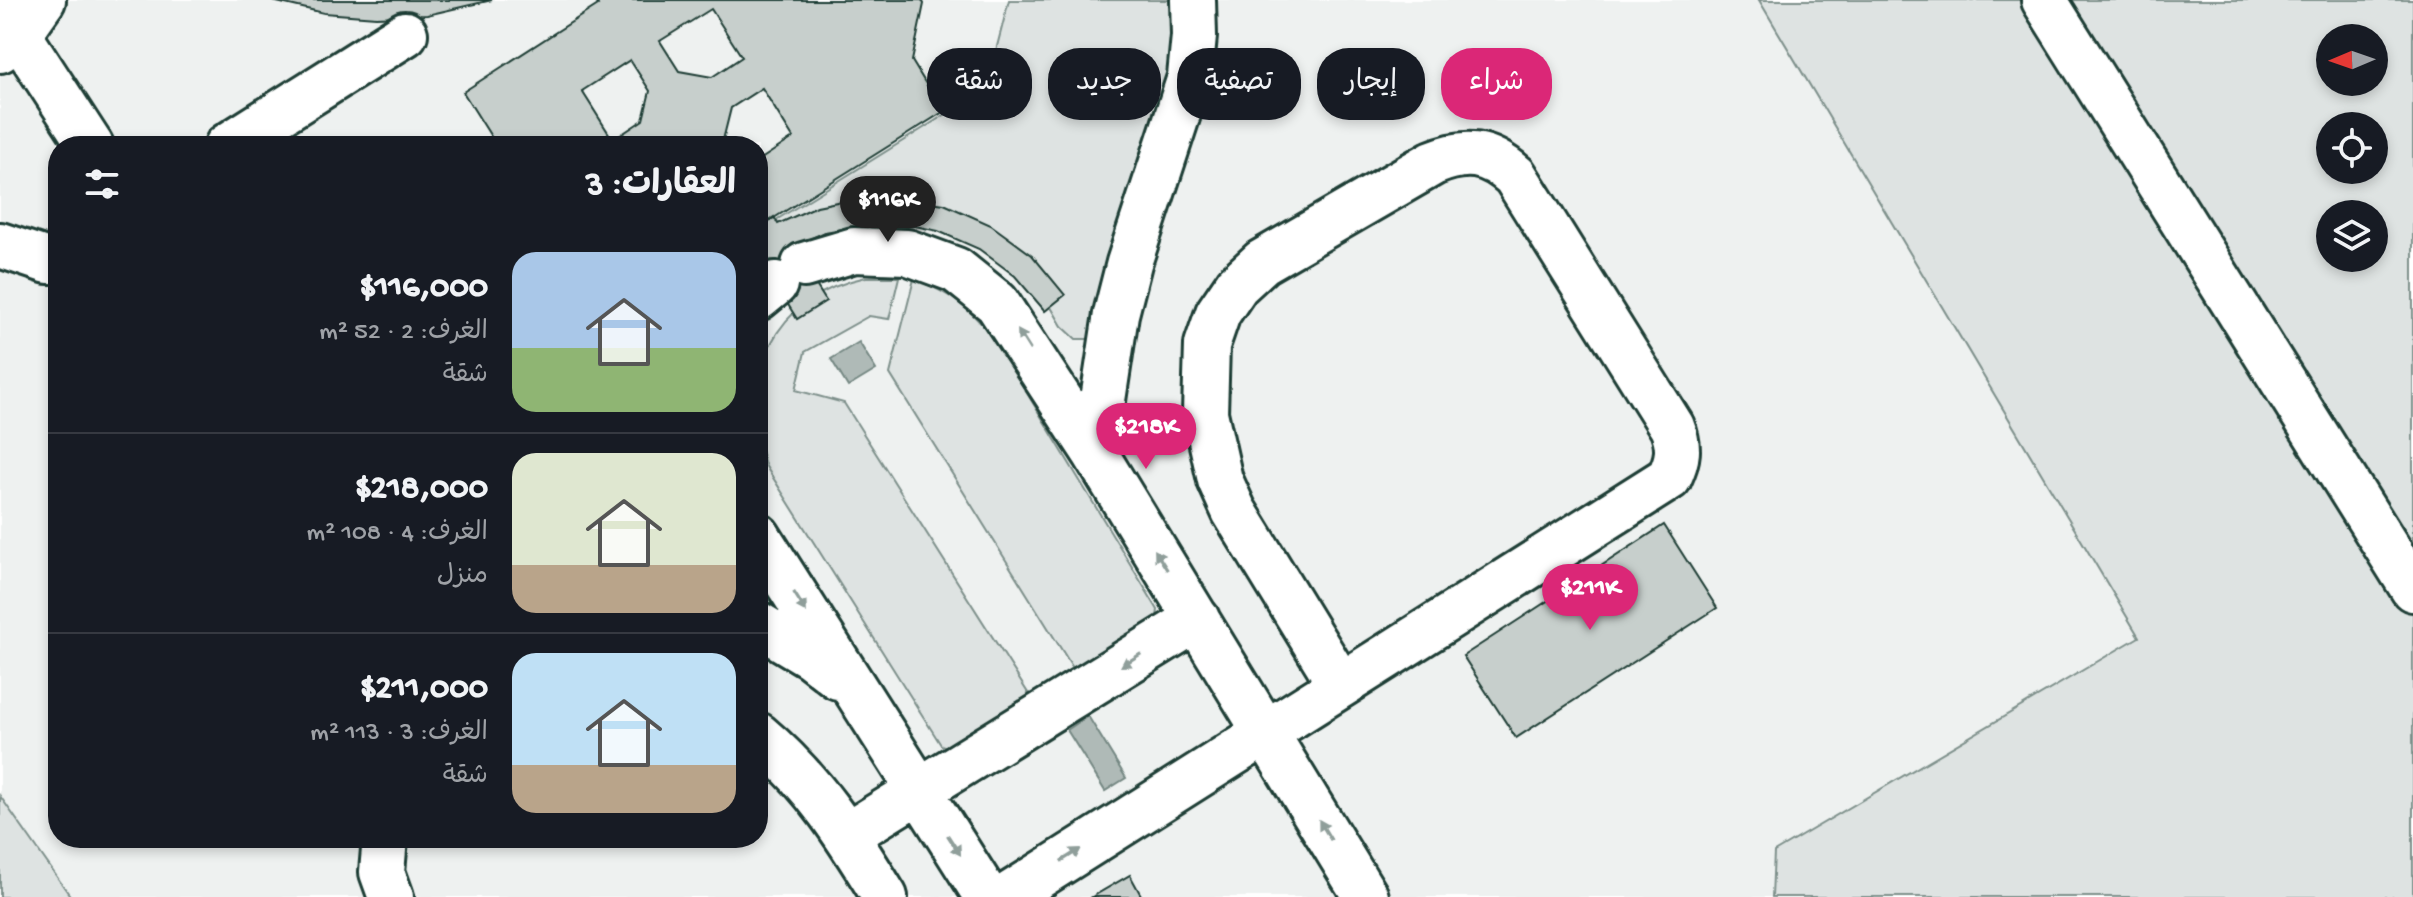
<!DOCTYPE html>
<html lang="ar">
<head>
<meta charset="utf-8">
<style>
	body { margin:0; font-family:"Gochi Hand","Playpen Sans Arabic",sans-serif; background:#242831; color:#f1f3f6; direction:rtl; height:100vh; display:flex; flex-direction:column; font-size:30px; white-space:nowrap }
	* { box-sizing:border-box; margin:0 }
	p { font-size:26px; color:#9ea1a6 }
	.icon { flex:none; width:44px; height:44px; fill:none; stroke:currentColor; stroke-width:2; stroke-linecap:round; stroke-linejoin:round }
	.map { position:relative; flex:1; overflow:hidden; direction:ltr }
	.panel { position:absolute; left:48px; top:136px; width:720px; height:712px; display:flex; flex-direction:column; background:#171b24; border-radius:32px; box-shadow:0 4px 12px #0003; direction:rtl }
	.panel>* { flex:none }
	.hud { position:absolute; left:792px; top:48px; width:760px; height:72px; direction:rtl; display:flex; gap:16px }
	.needle { width:52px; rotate:268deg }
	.tools { position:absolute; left:2316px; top:24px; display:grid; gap:16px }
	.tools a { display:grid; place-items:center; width:72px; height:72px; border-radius:50%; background:#171b24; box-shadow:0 4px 12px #0003; font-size:40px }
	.price { position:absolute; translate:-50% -68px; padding:0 18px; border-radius:28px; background:#db2777; color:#fff; font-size:26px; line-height:52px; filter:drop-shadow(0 2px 4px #0008) }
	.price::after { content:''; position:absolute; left:50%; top:48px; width:24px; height:18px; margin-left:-12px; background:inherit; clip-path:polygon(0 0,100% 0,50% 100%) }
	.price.selected { background:#222; color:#fff }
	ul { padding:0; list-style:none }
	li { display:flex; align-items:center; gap:24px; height:200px; padding:0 32px }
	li+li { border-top:2px solid #363941 }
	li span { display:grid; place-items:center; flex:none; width:224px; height:160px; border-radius:24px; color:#555 }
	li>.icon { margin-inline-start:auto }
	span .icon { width:96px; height:96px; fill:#fffc; stroke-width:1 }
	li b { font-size:34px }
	h2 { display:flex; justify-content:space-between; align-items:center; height:96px; padding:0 32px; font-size:34px }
	.chip { padding:0 28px; border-radius:32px; background:#171b24; box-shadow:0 4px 12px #0003; font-size:28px; line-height:72px }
	.chip.selected { background:#db2777; color:#fff }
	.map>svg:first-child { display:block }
</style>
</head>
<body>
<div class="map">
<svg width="2413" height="897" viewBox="0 0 2413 897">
	<rect width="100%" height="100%" fill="#fff"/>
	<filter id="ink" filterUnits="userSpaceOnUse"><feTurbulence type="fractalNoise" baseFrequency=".0125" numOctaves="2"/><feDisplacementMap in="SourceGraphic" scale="16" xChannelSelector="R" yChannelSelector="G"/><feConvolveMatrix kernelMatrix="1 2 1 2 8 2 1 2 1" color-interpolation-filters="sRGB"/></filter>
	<g filter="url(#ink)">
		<path fill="#eef1f0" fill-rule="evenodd" d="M0,0H2413V897H0ZM2330,38H2374V82H2330ZM2330,126H2374V170H2330ZM58,146H758V838H58ZM2330,214H2374V258H2330Z"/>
		<path fill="#dee3e2" stroke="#7e908b" stroke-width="2" fill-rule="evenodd" d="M1009,0H1179L1180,49L1097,331L1089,339H1076L1062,326L1041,290L928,215L784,234L776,220L986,89Z
			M1759,0H2413V897H1772L1774,852L2139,637ZM2330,38H2374V82H2330ZM2330,126H2374V170H2330ZM2330,214H2374V258H2330Z
			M866,277H899L889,319L869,316L805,352L796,390L844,403L1035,704L956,750L941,745L765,465C739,375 771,298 866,277Z
			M914,279C951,293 968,307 993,337L1158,610L1156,624L1078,676L890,374Z
			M0,796L71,897H0Z"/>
		<path fill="#afbab7" stroke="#758883" stroke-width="2" d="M859,342L876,370L848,387L831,359Z
			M1088,716L1126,778L1105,791L1067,730Z"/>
		<path fill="#c7cfcc" stroke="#1f3d34" stroke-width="2" fill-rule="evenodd" d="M268,0H492L427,15L376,17L324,13Z
			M595,0H922L924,4L912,61L943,112L758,228V161L793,138L762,88L731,108L723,140L727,146H497L463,92L598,5ZM711,9L742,57L712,77L679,71L660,41ZM630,60L650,91L643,120L613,140L582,91Z
			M867,196H893L944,204L991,225L1032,255L1065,295L1045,311L1015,276L979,249L938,231L915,226L870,224L825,232L792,247L826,301L797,319L764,266L758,271V228L774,217L778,224L817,206Z
			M1664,525L1717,608L1516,738L1463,656Z
			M1130,875L1142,897H1092Z"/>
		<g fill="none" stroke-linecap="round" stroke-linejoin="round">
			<defs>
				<path id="minor" d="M2044,0L2413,589
					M0,6L91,146
					M0,50L19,34L43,0
					M227,146L405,34
					M0,245L48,261H58
					M804,265L854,250L907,252L956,270L997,303L1095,453L1366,897
					M758,298L775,284
					M1095,453L1116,314L1129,263L1190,77L1194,36L1193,0
					M758,536L987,897
					M758,624L811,656L838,677
					M758,735C815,783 847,835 885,897
					M847,835L1197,619
					M385,838L382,872L391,897
					M1006,897L1669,478C1678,459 1680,447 1672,427L1515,176C1488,152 1466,149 1433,163L1262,262L1237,285L1218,313L1207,345L1205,413L1220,480L1234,511L1340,684"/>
			</defs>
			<use href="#minor" stroke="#1f3d34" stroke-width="50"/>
			<use href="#minor" stroke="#fff" stroke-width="44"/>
		</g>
		<defs><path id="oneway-solid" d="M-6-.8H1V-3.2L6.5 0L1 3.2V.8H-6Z" transform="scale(2)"/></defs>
		<g fill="#8f9e9a">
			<use href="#oneway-solid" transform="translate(1024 340) rotate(-122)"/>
			<use href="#oneway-solid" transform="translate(1161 560) rotate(-122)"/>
			<use href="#oneway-solid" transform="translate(800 602) rotate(58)"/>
			<use href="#oneway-solid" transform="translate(1131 660) rotate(148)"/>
			<use href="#oneway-solid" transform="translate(1325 830) rotate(-121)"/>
			<use href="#oneway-solid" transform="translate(954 845) rotate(57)"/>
			<use href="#oneway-solid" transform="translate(1071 855) rotate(-32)"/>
		</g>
	</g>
</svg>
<div class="tools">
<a><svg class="needle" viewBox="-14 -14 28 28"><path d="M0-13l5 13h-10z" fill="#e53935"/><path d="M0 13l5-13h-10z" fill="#9ea1a6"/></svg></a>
<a><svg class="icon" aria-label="locate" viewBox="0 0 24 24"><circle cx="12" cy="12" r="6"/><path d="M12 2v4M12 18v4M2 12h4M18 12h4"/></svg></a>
<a><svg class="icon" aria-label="layers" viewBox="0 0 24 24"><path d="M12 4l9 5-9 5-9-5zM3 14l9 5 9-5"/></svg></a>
</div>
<b class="price selected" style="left:888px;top:244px">$116K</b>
<b class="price" style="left:1146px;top:471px">$218K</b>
<b class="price" style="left:1590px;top:632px">$211K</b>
<div class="hud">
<a class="chip selected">شراء</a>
<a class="chip">إيجار</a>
<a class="chip">تصفية</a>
<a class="chip">جديد</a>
<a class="chip">شقة</a>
</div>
<section class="panel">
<h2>العقارات: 3<svg class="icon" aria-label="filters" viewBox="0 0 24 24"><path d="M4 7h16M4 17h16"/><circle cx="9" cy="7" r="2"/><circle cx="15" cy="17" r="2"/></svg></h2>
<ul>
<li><span style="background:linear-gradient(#a9c7e8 60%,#8fb573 0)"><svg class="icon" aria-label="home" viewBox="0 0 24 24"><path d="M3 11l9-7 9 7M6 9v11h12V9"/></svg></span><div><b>$116,000</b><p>الغرف: 2 · 52 m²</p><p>شقة</p></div></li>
<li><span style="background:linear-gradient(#dfe7d0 70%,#b9a48a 0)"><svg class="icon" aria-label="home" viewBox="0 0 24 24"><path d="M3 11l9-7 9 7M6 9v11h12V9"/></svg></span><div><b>$218,000</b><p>الغرف: 4 · 108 m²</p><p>منزل</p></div></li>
<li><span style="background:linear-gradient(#bfe0f5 70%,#b9a48a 0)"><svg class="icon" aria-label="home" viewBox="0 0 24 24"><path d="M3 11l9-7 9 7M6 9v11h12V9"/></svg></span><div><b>$211,000</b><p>الغرف: 3 · 113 m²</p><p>شقة</p></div></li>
</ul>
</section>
</div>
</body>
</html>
